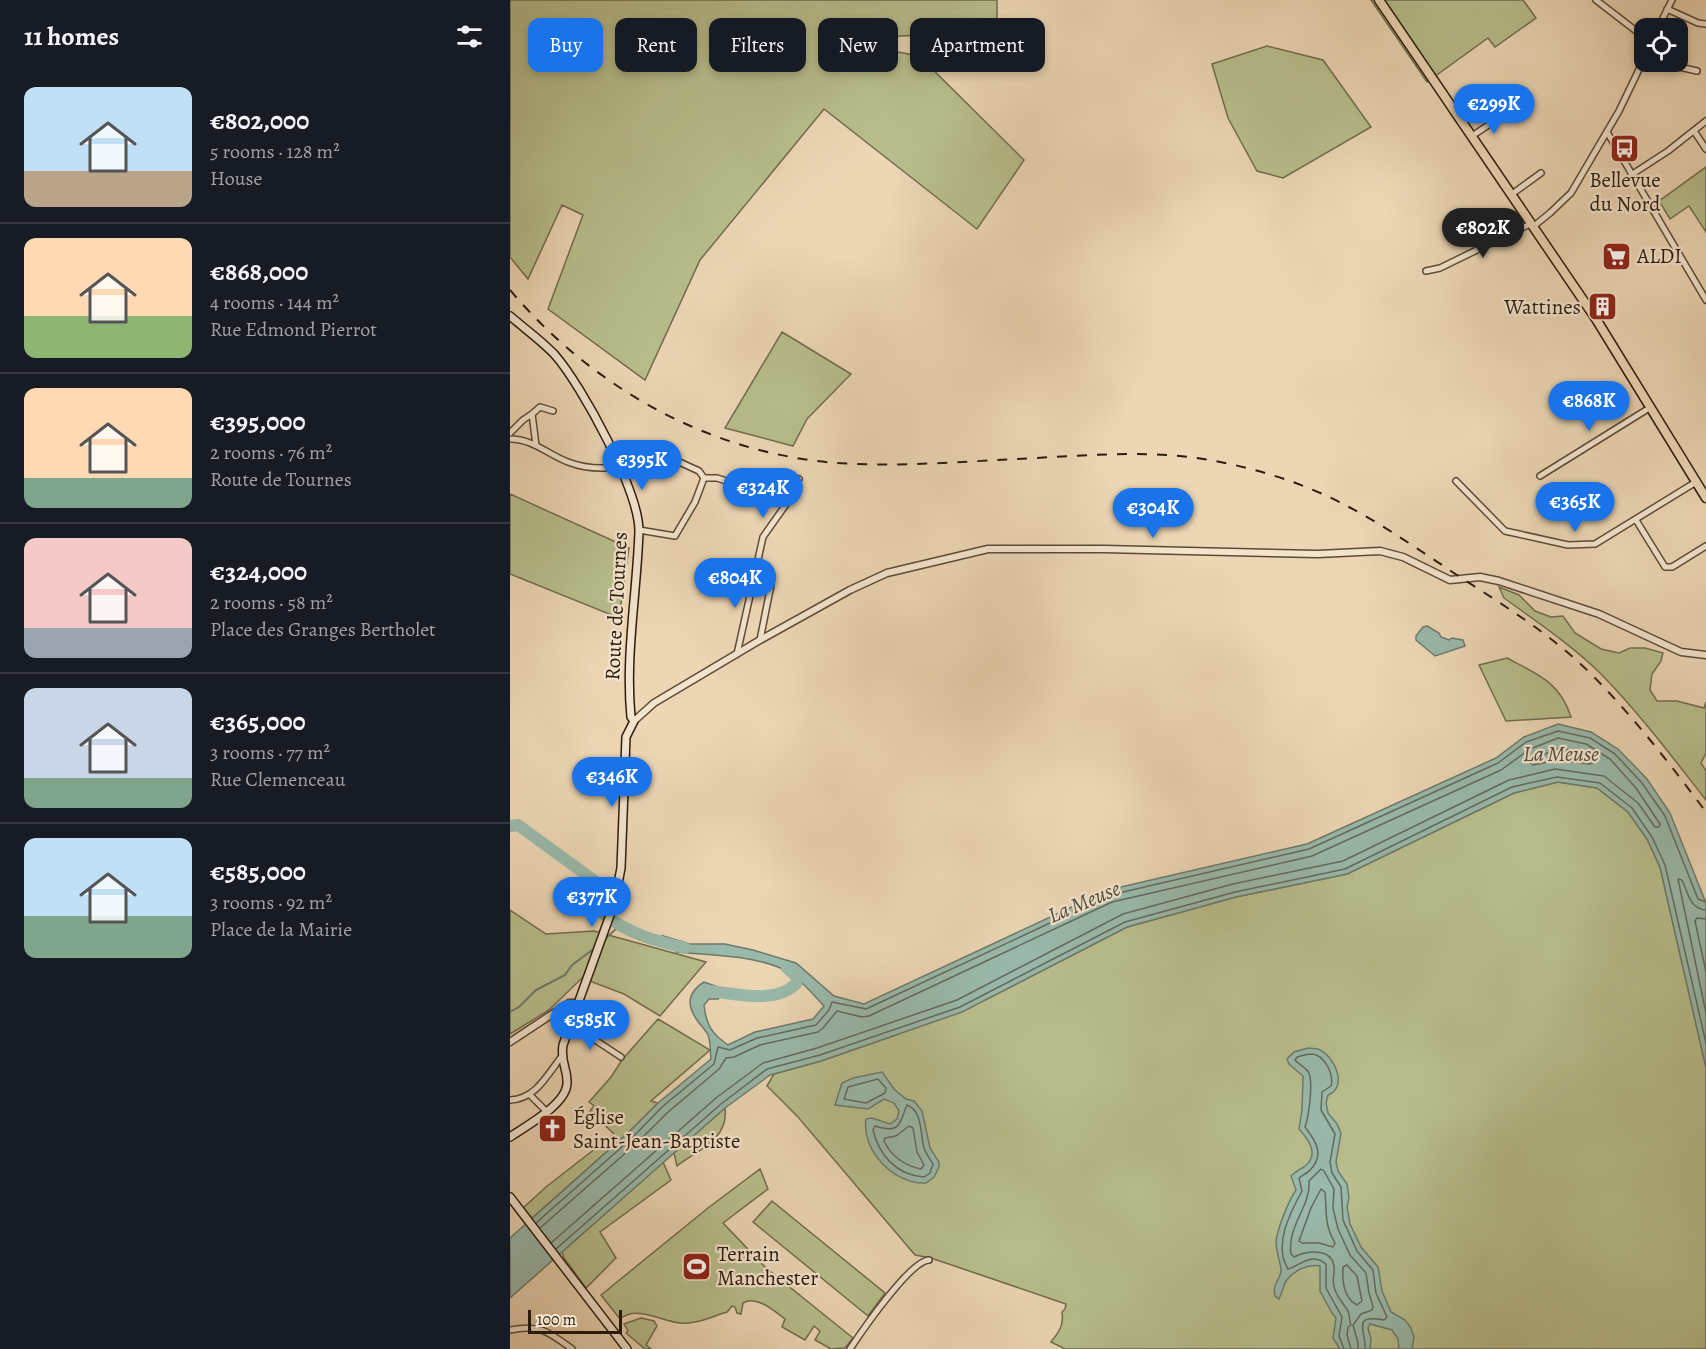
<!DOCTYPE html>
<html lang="en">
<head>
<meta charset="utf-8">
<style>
	body { margin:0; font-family:Alegreya,serif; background:#20242c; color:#f1f3f6; height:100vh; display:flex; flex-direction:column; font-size:22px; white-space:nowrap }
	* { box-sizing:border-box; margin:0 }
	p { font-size:20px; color:#9ea1a6 }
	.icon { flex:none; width:33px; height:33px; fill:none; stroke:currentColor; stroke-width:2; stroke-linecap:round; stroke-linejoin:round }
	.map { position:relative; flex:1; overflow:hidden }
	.panel { display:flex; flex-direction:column; background:#171b24; width:510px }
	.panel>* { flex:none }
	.top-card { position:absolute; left:18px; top:18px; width:570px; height:54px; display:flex; gap:12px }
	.buttons { position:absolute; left:1124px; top:18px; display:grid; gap:12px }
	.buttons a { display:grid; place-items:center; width:54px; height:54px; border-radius:12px; background:#171b24; box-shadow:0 3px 9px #0003; font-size:30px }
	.scale { position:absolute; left:18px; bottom:15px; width:94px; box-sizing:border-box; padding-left:6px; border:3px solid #2d1b0c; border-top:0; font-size:16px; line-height:21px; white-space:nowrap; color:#2d1b0c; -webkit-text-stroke:4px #f3e4ce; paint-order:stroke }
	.price { position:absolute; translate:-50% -51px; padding:0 14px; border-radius:21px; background:#1a73e8; color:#fff; font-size:20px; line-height:39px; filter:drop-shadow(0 2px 3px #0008) }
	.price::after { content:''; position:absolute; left:50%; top:36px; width:18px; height:14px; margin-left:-9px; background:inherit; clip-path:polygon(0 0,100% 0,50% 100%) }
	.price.on { background:#222; color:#fff }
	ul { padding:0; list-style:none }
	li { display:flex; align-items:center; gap:18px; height:150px; padding:0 24px }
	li+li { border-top:2px solid #363941 }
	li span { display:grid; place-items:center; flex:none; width:168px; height:120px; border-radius:12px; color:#555 }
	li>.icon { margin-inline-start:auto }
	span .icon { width:72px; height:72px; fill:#fffc; stroke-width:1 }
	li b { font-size:26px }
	h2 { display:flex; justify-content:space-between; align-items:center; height:72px; padding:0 24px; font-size:26px }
	.chip { padding:0 21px; border-radius:12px; background:#171b24; box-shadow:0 3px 9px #0003; font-size:21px; line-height:54px }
	.chip.on { background:#1a73e8; color:#fff }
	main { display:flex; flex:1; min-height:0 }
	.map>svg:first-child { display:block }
</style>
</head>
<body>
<main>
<section class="panel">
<h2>11 homes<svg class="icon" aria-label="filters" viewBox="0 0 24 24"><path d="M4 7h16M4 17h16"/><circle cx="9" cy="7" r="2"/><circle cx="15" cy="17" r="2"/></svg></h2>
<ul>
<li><span style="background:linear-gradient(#bfe0f5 70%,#b9a48a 0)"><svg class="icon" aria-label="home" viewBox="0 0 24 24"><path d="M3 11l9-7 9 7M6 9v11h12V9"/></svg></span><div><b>€802,000</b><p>5 rooms · 128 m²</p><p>House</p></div></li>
<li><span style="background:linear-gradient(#ffd9b3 65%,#8fb573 0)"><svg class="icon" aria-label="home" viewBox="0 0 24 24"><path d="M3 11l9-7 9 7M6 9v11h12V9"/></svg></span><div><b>€868,000</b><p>4 rooms · 144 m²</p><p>Rue Edmond Pierrot</p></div></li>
<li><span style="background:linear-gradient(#ffd9b3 75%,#7fa58c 0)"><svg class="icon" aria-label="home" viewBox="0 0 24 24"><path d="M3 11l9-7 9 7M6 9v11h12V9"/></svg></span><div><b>€395,000</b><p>2 rooms · 76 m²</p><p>Route de Tournes</p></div></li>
<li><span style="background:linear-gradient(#f6c9c9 75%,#9aa5b1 0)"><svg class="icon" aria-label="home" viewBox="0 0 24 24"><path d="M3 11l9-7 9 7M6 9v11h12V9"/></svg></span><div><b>€324,000</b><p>2 rooms · 58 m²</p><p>Place des Granges Bertholet</p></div></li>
<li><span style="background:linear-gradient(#c9d6e8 75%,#7fa58c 0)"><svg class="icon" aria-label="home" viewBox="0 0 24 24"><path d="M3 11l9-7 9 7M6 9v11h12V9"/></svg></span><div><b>€365,000</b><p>3 rooms · 77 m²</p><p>Rue Clemenceau</p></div></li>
<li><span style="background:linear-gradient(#bfe0f5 65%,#7fa58c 0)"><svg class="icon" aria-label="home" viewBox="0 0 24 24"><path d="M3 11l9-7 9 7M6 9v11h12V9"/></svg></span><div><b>€585,000</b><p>3 rooms · 92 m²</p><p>Place de la Mairie</p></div></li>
</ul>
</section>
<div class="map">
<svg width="1196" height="1349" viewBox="0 0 1196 1349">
	<rect width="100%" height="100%" fill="#ecd6b4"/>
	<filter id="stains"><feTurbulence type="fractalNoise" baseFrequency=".00333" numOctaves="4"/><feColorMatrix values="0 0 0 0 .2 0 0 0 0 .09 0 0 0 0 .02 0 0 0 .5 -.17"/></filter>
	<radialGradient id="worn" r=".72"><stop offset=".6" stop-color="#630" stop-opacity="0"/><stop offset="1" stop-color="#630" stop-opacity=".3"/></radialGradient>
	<path fill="#b8be8d" stroke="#726c4c" stroke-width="1.5" d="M0,0H487V31L372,37L361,47L409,56L514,160L467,229L314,109L190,260L135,380L38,309L73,215L52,205L18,279L0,257Z
		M861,0H1013L1026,18L985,47L978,38L917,82Z
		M757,46L813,60L861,127L773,178L747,171L718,118L702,64Z
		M1196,167V232L1179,206L1160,219L1149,201Z
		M272,332L341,374L297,419L283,446L215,428Z
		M0,494L119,548L116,568H114L112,574L115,576L109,618L0,574Z
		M989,587L1009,595L1025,611L1041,617L1053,616L1065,633L1091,649L1109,653L1120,648H1135L1153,653L1151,661L1142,674L1140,690L1147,701H1167L1194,708L1196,702V753L1191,763L1196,771V800C1163,758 1130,714 1092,675C1063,646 1027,622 994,598Z
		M997,658C1027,674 1050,682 1061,717L996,721L969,665Z
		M1048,782L1087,788L1118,812L1137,839L1150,867L1196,1067V1349H555L541,1342C549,1332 554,1326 552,1312L555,1309L556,1304L421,1258L405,1255L288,1117L257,1086L264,1074L311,1061L383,1036L477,999L617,927L726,897L837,874L1004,793Z
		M0,910L36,934L84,931L196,962L150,1016L114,994L72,978L39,1010L0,1034Z
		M148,1019L200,1050L141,1101L148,1103L119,1132L22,1218L13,1208L36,1187L104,1134L80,1111L84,1106L79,1102L101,1077L112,1060Z
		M215,1108C219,1140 187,1150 167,1166L164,1153Z
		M153,1162L161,1180L90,1232L106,1258L76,1288L54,1258L52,1252Z
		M250,1169L258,1189L213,1223L256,1268L343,1338L335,1348L321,1349L305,1340L310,1331L304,1326L295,1340L272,1327L275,1319C264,1311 247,1295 233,1303L231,1314L227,1313L225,1307L222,1306L217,1312C203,1316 185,1325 170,1323C151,1321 127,1305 110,1319L91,1295L198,1208Z
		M262,1201L375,1293L358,1316L243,1222Z
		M131,1318L144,1321L147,1326L136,1345L141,1349H135L116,1333L118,1331L114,1324Z"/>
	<path fill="#99b9ab" stroke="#6e7a6b" stroke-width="1.5" d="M917,626L929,633L931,637L939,640L942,638L953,640L955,646L925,656L906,640V636L913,627Z
		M1048,724L1081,732L1108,749L1137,779L1160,813L1196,903V1068L1150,867L1137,839L1118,812L1087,788L1048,782L1004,793L837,874L726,897L617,927L452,1012L311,1061L260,1075L215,1108L0,1298V1238L119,1132L148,1103L201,1059C200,1052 201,1042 198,1035C196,1030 190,1025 187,1020C176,1004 178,992 194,982L217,990L208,999H199L194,1005C196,1025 202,1034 218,1045L245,1032L303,1019L314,1006C301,992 286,974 268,967C238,955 198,955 166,952L153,936L180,944H215L243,950L286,963L324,996L354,1004L598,890L797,844L986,758L1014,737Z
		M798,1048C799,1048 807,1049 808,1049C824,1055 839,1087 818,1095L816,1103L818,1113L827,1124L831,1133L826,1162L828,1171L837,1184L839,1198L837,1207L840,1224L851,1247L868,1267L872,1291L881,1312L895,1320L901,1328L904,1337L902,1349H889L888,1339L882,1330L860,1324L858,1328L861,1339L860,1349H830L823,1338L826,1318L822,1313L810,1291V1266C798,1264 784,1270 776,1281C773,1286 772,1293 769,1299L765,1296C762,1282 771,1280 771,1270C770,1260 766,1251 766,1242C767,1229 779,1200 786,1190L781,1176C785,1172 789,1170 794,1167C810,1155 799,1140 789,1129L792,1110L793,1076L779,1064L777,1059L784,1052Z
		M372,1072L384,1089L396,1099L404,1101L412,1111L420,1148L429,1162V1167L424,1177L416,1183C385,1185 351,1151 356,1119L362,1118L380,1124L387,1119L389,1111L384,1103L374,1099L358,1109L325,1105L332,1083L343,1078Z"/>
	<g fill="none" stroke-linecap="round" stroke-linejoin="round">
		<path stroke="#636a5c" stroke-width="1.5" d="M1050,748L1072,753L1083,759V763L1080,764L1048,760L1023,765L1020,763V760Z
			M1196,910C1180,909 1178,893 1172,880L1168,879L1196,1013
			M1196,919L1187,918L1185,921L1196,972
			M368,1079L376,1088L375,1093L356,1103L334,1099L338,1087Z
			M397,1105C413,1111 410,1134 414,1148C416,1154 420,1159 423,1164L420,1173L414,1177C386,1175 369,1155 363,1130L365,1126C391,1134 389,1124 397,1105Z
			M399,1126L403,1128L407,1152L414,1165L411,1169C395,1166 381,1156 374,1141L375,1138L386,1136Z
			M811,1189L815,1192C817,1213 814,1224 825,1243L823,1247L809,1243H792L789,1241L801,1208Z
			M26,1223L123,1137L152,1107L204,1064L208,1047L220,1050L247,1038L306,1025L319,1010L322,1002L356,1009L600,895L799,849L988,763L1016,742L1048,731L1080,738L1105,754L1132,783L1155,816L1188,899L1196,902
			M30,1228L128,1142L157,1113L209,1069L216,1058L224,1057L250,1045L308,1032L313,1028L327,1011L352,1017L359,1016L602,902L802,856L991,770L1020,749L1048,738L1076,744L1100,759L1126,788L1150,824L1149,827H1145L1128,803L1094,776L1045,769L999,780L833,861L723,884L613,914L447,1000L307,1048L253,1063L206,1098L41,1243
			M46,1249L211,1104L257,1069L310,1055L450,1007L615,922L725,892L835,869L1002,787L1047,777L1090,783L1122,808L1142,837L1155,865L1196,1043
			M837,1265L847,1276L852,1301L847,1305C834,1298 832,1281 833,1267Z
			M834,1349L829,1336L832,1317L816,1288V1264C801,1252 791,1265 778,1269C763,1245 780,1213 792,1191L789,1178C793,1175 798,1173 801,1169C815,1154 805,1140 795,1127C799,1116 803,1084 799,1073C796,1067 789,1065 785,1060L787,1057C791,1056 797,1054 802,1054C815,1055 824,1075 821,1086L812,1092L811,1110L825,1134L820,1162L822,1173L831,1187L833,1220L847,1251L863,1270L866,1293L877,1317L874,1320C841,1314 856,1330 855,1349
			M841,1349L837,1335L838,1327L841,1325C839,1321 840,1316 838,1311C833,1303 825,1295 824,1286C822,1280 825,1273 824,1267C822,1247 796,1251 784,1257L781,1254C777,1225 801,1207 799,1181L811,1169L814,1171L824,1189L823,1208L828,1229L840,1255L856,1273L859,1293L863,1307L862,1310L851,1314L843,1325L848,1343V1349"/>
		<path stroke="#6e7a6b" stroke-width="2" d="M94,940L109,926
			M0,1012L9,1007L26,990L55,975L62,965L85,948"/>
		<path stroke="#99b9ab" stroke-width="12" d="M0,826L8,825L93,887L95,915C119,934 146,941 175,948
			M199,991C225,993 264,1005 286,984L287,977L277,968"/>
		<defs>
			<path id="minor" d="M1086,0L1134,37
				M1157,9L1188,23L1196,24
				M1148,28L1162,0
				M1148,62L1187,71
				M1184,131L1196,149
				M1097,132L1196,300
				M962,136L992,116
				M1121,175L1158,151L1196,121
				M1002,194L1031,173
				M1024,226L1040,213L1061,193L1109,111L1134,59
				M916,271L930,268L1022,223
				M22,414L30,407L43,411
				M0,433L13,420L22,414L26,445
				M0,439C23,439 37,454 58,462C73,468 93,469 110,467
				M1030,476L1141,407
				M194,478H207L253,493L259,497
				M946,481L995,531L1058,545L1085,544L1186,482
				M1126,520L1155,567H1162L1196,546
				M129,530L165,536L185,502L194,478L189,471L154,455H149L145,460
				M246,570L256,574L261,585L250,640
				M227,654L253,537L277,503L289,479
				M59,1026L73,1032L111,1057
				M20,1095L36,1111
				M0,1100C26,1099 37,1075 52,1056
				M0,1330C30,1324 39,1332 62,1349
				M340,1349C352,1331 400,1261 419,1260"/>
			<path id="tertiary" d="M124,721L144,703L250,640L340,590L377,573L478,549H594L808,554L870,551L893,557L940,580L970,577L989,581L1089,614L1171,652L1196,655
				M0,1042L59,1003H67"/>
			<path id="secondary" d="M0,316C15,329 32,341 45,355C72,386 129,491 129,531C127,593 115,655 121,717L124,721L116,737L111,868L104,904L53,1045C50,1063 58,1069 57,1083C57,1104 16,1126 0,1137
				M0,1197L117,1349"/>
			<path id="primary" d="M869,0L1086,319L1196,498"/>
		</defs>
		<use href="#minor" stroke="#5d4a36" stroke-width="8"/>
		<use href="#tertiary" stroke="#5d4a36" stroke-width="9"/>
		<use href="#secondary" stroke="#2d1b0c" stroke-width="10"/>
		<use href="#primary" stroke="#2d1b0c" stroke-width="11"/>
		<use href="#minor" stroke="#f3e4ce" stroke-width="5"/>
		<use href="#tertiary" stroke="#f3e4ce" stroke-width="6"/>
		<use href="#secondary" stroke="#f3e4ce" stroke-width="7"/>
		<use href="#primary" stroke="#ecd6b4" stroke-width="8"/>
		<path stroke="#2d1b0c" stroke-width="2" stroke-dasharray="10 10" stroke-linecap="butt" d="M0,290C82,387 198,453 327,463C386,467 447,462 506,459C570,456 636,449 699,460C746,468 794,483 837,506C877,527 915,554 953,579C998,608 1043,636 1081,674C1123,716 1160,764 1196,812"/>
	</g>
	<defs>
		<symbol id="bus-square" viewBox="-11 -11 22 22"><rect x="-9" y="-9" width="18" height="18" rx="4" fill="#8f2418" stroke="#f3e4ce"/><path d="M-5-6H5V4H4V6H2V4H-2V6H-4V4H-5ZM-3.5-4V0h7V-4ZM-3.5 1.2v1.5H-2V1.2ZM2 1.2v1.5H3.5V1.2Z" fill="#fff"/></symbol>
		<symbol id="supermarket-square" viewBox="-11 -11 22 22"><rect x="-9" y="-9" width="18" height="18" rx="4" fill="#8f2418" stroke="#f3e4ce"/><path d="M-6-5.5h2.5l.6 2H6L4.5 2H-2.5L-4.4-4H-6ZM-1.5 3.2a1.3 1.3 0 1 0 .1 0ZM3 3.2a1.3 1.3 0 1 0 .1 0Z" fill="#fff"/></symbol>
		<symbol id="building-square" viewBox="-11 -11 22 22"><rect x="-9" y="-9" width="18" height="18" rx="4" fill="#8f2418" stroke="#f3e4ce"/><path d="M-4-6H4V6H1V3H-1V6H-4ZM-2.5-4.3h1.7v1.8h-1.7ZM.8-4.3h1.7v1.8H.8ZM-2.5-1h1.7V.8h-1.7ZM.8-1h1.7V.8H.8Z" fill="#fff"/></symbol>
		<symbol id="church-square" viewBox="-11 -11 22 22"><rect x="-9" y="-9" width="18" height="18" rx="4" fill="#8f2418" stroke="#f3e4ce"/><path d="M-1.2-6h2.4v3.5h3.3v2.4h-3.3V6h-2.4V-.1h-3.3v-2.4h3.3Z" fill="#fff"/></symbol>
		<symbol id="stadium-square" viewBox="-11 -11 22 22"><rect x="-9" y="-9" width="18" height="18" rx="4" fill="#8f2418" stroke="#f3e4ce"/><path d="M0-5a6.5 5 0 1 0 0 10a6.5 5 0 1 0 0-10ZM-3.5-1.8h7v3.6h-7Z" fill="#fff"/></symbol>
	</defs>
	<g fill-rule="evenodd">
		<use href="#bus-square" x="1098" y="132" width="33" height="33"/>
		<use href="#supermarket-square" x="1090" y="240" width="33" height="33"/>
		<use href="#building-square" x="1076" y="290" width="33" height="33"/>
		<use href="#church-square" x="26" y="1112" width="33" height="33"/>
		<use href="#stadium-square" x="170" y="1250" width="33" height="33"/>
	</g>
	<g text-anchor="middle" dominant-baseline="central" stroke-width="4.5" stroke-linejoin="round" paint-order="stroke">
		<g font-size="21" fill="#2d1b0c" stroke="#f3e4ce" text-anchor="start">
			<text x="1115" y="180" text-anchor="middle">Bellevue<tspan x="1115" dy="24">du Nord</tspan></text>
			<text x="1127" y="256">ALDI</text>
			<text x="1071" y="307" text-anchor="end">Wattines</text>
			<text x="63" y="1117">Église<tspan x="63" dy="24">Saint-Jean-Baptiste</tspan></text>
			<text x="207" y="1254">Terrain<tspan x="207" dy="24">Manchester</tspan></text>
		</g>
		<g font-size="21" fill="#2d1b0c" stroke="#f3e4ce">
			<text transform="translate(106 606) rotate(-87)">Route de Tournes</text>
		</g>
		<g font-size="22" font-style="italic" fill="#4d4a3c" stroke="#f3e4ce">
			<text x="1051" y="754">La Meuse</text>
			<text transform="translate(574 902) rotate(-23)">La Meuse</text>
		</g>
	</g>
	<rect width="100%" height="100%" filter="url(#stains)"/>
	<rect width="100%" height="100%" fill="url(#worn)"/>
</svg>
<div class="buttons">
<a><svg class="icon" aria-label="locate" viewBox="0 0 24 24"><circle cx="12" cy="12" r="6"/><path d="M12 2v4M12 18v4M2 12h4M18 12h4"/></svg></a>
</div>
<div class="scale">100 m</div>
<b class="price" style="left:984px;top:135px">€299K</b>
<b class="price on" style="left:973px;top:259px">€802K</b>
<b class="price" style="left:1079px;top:432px">€868K</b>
<b class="price" style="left:132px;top:491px">€395K</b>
<b class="price" style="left:253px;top:519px">€324K</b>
<b class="price" style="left:1065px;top:533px">€365K</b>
<b class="price" style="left:643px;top:539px">€304K</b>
<b class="price" style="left:225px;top:609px">€804K</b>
<b class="price" style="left:102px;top:808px">€346K</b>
<b class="price" style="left:82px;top:928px">€377K</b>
<b class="price" style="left:80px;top:1051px">€585K</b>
<div class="top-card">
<a class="chip on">Buy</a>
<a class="chip">Rent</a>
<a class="chip">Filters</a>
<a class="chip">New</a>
<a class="chip">Apartment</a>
</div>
</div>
</main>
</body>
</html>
